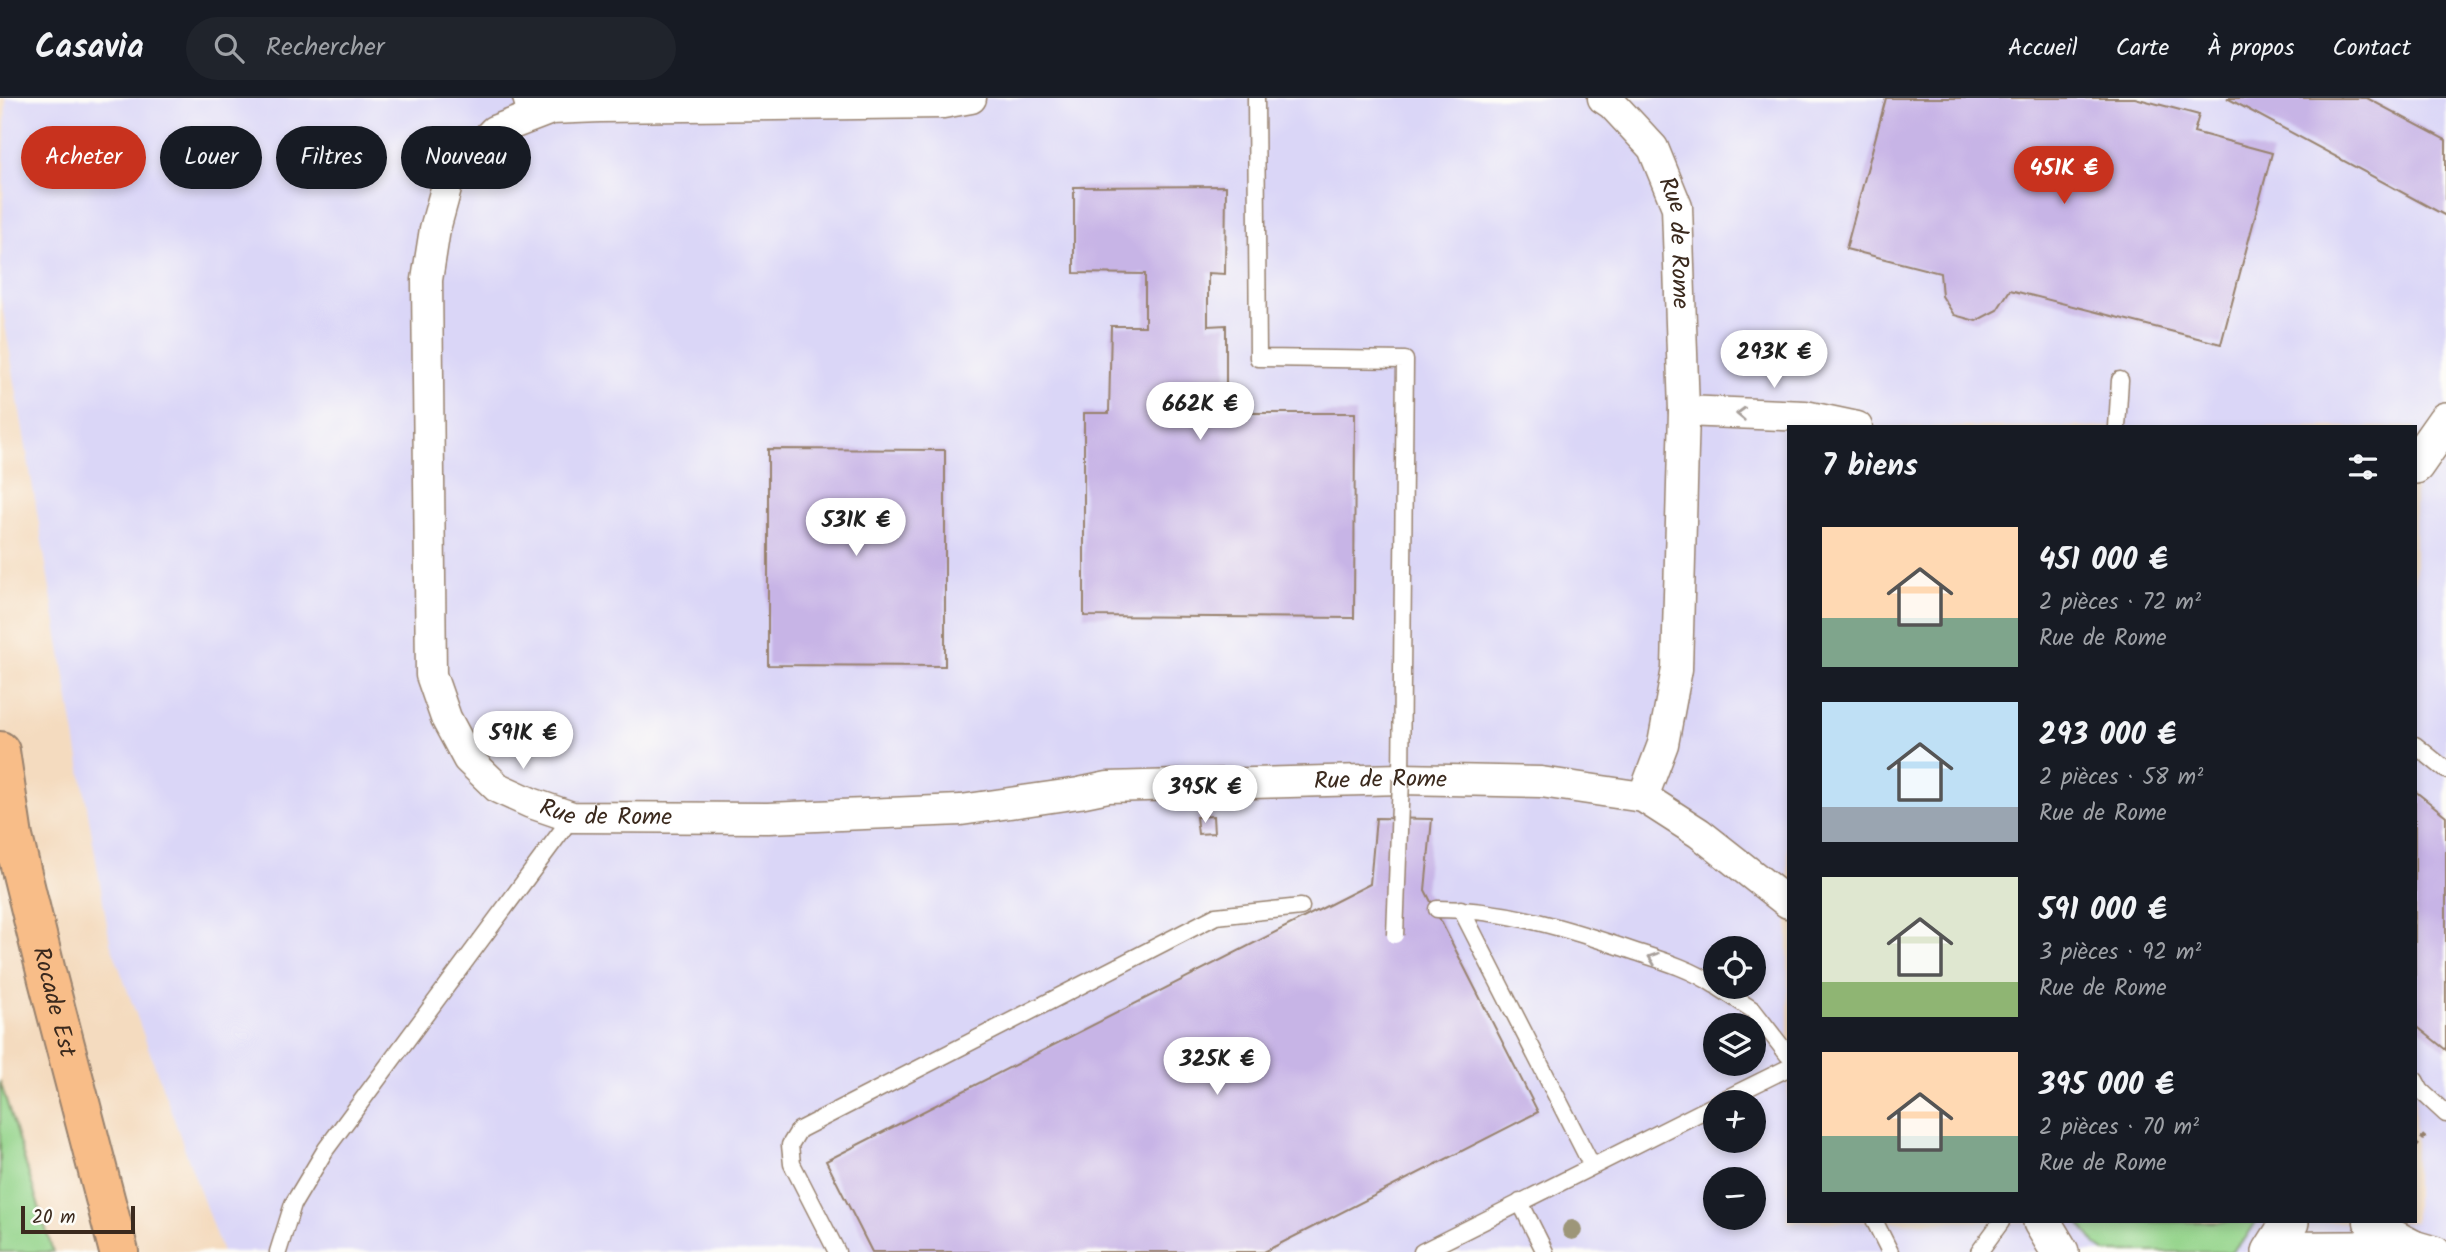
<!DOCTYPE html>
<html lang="fr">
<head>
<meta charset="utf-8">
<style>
	body { margin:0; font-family:Kalam,sans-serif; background:#20242c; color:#f1f3f6; height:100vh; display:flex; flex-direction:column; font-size:26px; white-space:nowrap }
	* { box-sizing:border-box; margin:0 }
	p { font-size:23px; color:#9ea1a6 }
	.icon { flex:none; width:38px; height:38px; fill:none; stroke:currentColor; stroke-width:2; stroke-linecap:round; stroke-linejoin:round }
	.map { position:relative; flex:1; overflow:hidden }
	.details { position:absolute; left:1787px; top:327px; width:630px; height:798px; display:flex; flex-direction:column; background:#171b24; border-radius:0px; box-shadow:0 4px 10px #0003 }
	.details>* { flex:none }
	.top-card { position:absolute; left:21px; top:28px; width:665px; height:63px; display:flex; gap:14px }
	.controls { position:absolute; left:1703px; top:838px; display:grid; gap:14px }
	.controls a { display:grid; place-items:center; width:63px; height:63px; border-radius:50%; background:#171b24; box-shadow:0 4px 10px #0003; font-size:35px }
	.scale { position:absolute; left:21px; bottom:18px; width:114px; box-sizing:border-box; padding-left:7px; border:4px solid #3b2a1e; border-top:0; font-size:19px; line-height:24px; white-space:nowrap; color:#3b2a1e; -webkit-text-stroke:5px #fdfcf7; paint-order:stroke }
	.price { position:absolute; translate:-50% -60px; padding:0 16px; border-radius:24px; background:#fff; color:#222; font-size:23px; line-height:46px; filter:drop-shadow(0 2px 4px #0008) }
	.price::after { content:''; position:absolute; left:50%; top:42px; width:21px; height:16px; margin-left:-10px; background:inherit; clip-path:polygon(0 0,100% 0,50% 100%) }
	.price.selected { background:#c8321e; color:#fff }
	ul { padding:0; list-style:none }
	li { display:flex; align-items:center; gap:21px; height:175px; padding:0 35px }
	li span { display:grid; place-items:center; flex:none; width:196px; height:140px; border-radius:0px; color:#555 }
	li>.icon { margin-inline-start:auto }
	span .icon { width:84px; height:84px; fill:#fffc; stroke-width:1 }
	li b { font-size:30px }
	h2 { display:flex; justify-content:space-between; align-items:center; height:84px; padding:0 35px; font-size:30px }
	.tag { padding:0 24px; border-radius:32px; background:#171b24; box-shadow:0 4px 10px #0003; font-size:24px; line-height:63px }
	.tag.selected { background:#c8321e; color:#fff }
	header { display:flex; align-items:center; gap:42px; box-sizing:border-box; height:98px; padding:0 35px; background:#171b24; border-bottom:2px solid #363941 }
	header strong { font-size:33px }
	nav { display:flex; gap:38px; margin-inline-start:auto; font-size:24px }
	.search { width:490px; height:63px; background:#20242c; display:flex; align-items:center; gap:18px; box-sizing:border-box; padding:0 24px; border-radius:38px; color:#9ea1a6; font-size:26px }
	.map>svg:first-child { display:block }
</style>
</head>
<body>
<header>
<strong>Casavia</strong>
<div class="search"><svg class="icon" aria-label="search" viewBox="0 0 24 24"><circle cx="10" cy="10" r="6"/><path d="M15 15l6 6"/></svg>Rechercher</div>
<nav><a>Accueil</a><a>Carte</a><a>À propos</a><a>Contact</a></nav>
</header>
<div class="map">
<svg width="2446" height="1154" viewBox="0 0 2446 1154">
	<rect width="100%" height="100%" fill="#fdfcf7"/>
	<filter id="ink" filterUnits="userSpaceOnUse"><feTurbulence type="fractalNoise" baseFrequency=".0143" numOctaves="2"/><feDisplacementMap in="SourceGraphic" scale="14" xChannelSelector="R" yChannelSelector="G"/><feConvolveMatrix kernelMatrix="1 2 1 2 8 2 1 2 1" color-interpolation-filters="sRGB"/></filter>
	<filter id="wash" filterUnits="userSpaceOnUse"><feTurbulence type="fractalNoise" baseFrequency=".00686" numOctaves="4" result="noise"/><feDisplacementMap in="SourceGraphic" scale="28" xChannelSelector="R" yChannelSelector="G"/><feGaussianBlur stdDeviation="1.57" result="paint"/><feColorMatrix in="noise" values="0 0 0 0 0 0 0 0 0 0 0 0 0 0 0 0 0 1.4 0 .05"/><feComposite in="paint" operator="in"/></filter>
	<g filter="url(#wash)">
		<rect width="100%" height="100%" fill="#f4dbbf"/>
		<path fill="#dad6f7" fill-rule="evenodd" d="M6,0H2446V1154H222L110,844L0,196ZM1788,329H2415V1124H1788ZM1715,850H1754V889H1715ZM1715,928H1754V966H1715ZM1715,1004H1754V1043H1715ZM1715,1082H1754V1120H1715Z"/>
		<path fill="#94d48b" stroke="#687f54" stroke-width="2" d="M0,983L53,1154H0Z
			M2079,1124H2256L2245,1141L2230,1154H2106L2097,1148Z"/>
		<g id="blocks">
			<path fill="#c7b4e6" d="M1886,0H2135L2199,17L2194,34L2272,55L2221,246L2010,192L1997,212L1976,223L1954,217L1942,198L1940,175L1846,151Z
				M2227,0H2367L2446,42V118Z
				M1226,88L1225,176L1208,175V228L1226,227V315H1355L1354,520L1084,518V315H1109L1111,228H1145V176L1074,175V89Z
				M768,351L945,352V568L768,567Z
				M2415,693L2446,718V952L2415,927Z
				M1213,718L1214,735L1198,736L1196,719Z
				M1376,720L1432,721L1425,792L1538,1014L1264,1154H872L826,1063L1370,786Z"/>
		</g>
	</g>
	<g filter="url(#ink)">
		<use href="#blocks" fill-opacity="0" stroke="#98826e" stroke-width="2"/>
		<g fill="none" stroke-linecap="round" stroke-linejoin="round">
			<defs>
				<path id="service" d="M521,0L527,20
					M1256,0L1258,260L1405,262L1401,681
					M2117,329L2120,282
					M2415,647L2446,672
					M1437,811C1506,811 1572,832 1636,854C1664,863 1691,871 1715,887
					M1461,811L1592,1068
					M1718,889L1753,912L1788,957
					M2415,982L2421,993L2446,1016
					M1719,1004L1788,970
					M1520,1104L1545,1154
					M1875,1124L1890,1154
					M278,1154L293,1106L326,1051L572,719
					M837,1154L792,1066L790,1047L799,1032L1216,818L1301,809
					M1422,1154L1715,1007
					M1979,1154L2001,1124"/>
				<g id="minor">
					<path id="s1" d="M971,0L943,5L600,9L551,11L494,33L449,80L435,131L427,182L431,577L446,620L468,661L498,690L531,705L572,719L768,720L961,712L1079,695L1108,689L1401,681L1541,684L1643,699L1699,735L1788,805"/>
					<path id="s2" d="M1603,0L1612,6L1653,50L1677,109L1684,313L1677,571L1663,646L1643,699"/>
					<path d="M1684,313L1805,318L1857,329"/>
					<path d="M2369,1124L2415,1148L2436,1154"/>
					<path d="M2276,1149L2415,1148"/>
				</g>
				<path id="tertiary" d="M2415,367L2446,323
					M2042,1124L2060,1154
					M2271,1154L2290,1124"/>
				<g id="primary">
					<path id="s3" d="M0,653L13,739L48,882L119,1154"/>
				</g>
			</defs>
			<use href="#service" stroke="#98826e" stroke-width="19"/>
			<use href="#minor" stroke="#98826e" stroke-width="33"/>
			<use href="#tertiary" stroke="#98826e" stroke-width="40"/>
			<use href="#primary" stroke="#98826e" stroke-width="42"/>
			<path stroke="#98826e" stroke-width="4.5" stroke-dasharray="5 5" stroke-linecap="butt" d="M2415,1049L2428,1034"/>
			<use href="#service" stroke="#fff" stroke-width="16"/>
			<use href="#minor" stroke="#fff" stroke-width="30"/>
			<use href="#tertiary" stroke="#fff" stroke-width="37"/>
			<use href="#primary" stroke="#f8bd88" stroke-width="38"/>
			<defs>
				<path id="service-bridge" d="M1395,837L1401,681"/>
			</defs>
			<use href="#service-bridge" stroke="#98826e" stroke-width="19" stroke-linecap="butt"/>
			<use href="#service-bridge" stroke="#fff" stroke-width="16"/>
		</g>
		<circle fill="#9d9679" cx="1572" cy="1132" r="10"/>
		<defs><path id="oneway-chevron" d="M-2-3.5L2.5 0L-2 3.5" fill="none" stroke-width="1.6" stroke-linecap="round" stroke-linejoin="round" transform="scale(1.75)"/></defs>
		<g stroke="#a79f9a">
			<use href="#oneway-chevron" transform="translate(1741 316) rotate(-178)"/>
			<use href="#oneway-chevron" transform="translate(1653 860) rotate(-161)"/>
		</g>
	</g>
	<g text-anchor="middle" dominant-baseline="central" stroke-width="7" stroke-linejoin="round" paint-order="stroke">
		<g font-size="24" fill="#3b2a1e" stroke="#fdfcf7">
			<text stroke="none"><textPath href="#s2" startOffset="170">Rue de Rome</textPath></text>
			<text stroke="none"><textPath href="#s1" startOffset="2070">Rue de Rome</textPath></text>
			<text stroke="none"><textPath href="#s1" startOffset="1293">Rue de Rome</textPath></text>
			<text stroke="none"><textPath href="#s3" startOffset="257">Rocade Est</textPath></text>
		</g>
	</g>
</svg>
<div class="controls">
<a><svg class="icon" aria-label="locate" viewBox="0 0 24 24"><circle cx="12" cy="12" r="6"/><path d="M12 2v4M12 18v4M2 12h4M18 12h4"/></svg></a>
<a><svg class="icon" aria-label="layers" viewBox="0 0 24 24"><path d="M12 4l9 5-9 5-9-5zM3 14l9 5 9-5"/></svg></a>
<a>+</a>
<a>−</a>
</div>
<div class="scale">20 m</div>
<b class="price selected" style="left:2064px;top:108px">451K €</b>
<b class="price" style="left:1774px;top:292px">293K €</b>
<b class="price" style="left:1200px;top:344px">662K €</b>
<b class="price" style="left:856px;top:460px">531K €</b>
<b class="price" style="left:523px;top:673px">591K €</b>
<b class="price" style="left:1205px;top:727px">395K €</b>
<b class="price" style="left:1217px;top:999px">325K €</b>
<div class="top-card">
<a class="tag selected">Acheter</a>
<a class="tag">Louer</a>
<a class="tag">Filtres</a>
<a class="tag">Nouveau</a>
</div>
<section class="details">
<h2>7 biens<svg class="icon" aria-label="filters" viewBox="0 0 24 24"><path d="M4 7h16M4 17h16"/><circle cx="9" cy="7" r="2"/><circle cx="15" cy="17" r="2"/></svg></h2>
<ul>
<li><span style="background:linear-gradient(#ffd9b3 65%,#7fa58c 0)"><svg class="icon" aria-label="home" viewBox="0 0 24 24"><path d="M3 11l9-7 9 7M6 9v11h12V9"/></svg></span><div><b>451 000 €</b><p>2 pièces · 72 m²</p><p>Rue de Rome</p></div></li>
<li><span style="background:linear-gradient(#bfe0f5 75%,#9aa5b1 0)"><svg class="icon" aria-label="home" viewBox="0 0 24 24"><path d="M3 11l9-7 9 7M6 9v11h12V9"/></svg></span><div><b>293 000 €</b><p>2 pièces · 58 m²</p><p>Rue de Rome</p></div></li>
<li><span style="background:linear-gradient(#dfe7d0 75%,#8fb573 0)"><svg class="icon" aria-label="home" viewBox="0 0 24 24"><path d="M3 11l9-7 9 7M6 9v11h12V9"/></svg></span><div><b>591 000 €</b><p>3 pièces · 92 m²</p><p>Rue de Rome</p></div></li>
<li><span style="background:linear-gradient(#ffd9b3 60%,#7fa58c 0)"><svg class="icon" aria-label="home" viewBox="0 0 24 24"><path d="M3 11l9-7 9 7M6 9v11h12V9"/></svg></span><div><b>395 000 €</b><p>2 pièces · 70 m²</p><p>Rue de Rome</p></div></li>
</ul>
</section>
</div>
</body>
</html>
